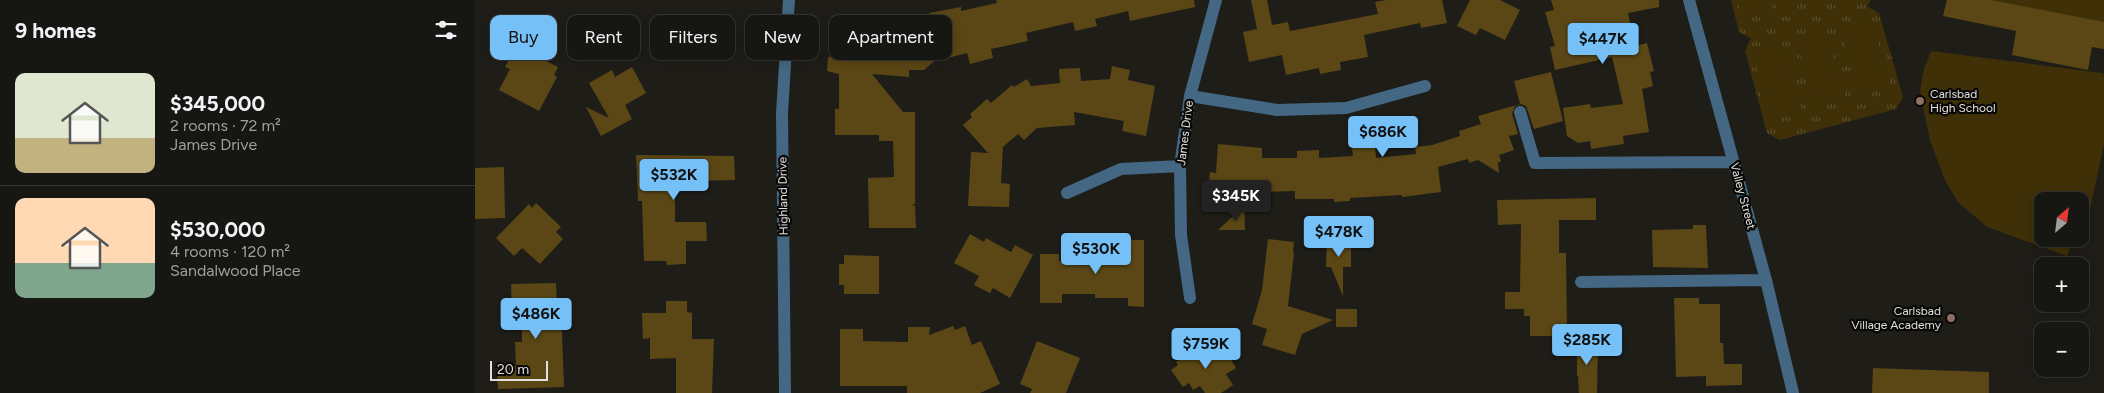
<!DOCTYPE html>
<html lang="en">
<head>
<meta charset="utf-8">
<style>
	body { margin:0; font-family:Figtree,sans-serif; background:#1f1f1b; color:#f1f3f6; height:100vh; display:flex; flex-direction:column; font-size:19px; white-space:nowrap }
	* { box-sizing:border-box; margin:0 }
	p { font-size:16px; color:#9e9f9f }
	.icon { flex:none; width:28px; height:28px; fill:none; stroke:currentColor; stroke-width:2; stroke-linecap:round; stroke-linejoin:round }
	.map { position:relative; flex:1; overflow:hidden }
	.side { display:flex; flex-direction:column; background:#161612; width:475px }
	.side>* { flex:none }
	.top-card { position:absolute; left:15px; top:15px; width:475px; height:45px; display:flex; gap:10px }
	.needle { width:32px; rotate:28deg }
	.buttons { position:absolute; left:1559px; top:192px; display:grid; gap:10px }
	.buttons a { display:grid; place-items:center; width:55px; height:55px; border-radius:10px; background:#161612; box-shadow:0 2px 12px #0003,0 0 0 1px #353532; font-size:25px }
	.scale { position:absolute; left:15px; bottom:12px; width:58px; box-sizing:border-box; padding-left:5px; border:2px solid #e2e0de; border-top:0; font-size:14px; line-height:18px; white-space:nowrap; color:#e2e0de; -webkit-text-stroke:4px #080706; paint-order:stroke }
	.price { position:absolute; translate:-50% -42px; padding:0 11px; border-radius:5px; background:#75c0f6; color:#111; font-size:16px; line-height:32px; filter:drop-shadow(0 1px 2px #0008) }
	.price::after { content:''; position:absolute; left:50%; top:30px; width:15px; height:11px; margin-left:-8px; background:inherit; clip-path:polygon(0 0,100% 0,50% 100%) }
	.price.selected { background:#222; color:#fff }
	ul { padding:0; list-style:none }
	li { display:flex; align-items:center; gap:15px; height:125px; padding:0 15px }
	li+li { border-top:1px solid #353532 }
	li span { display:grid; place-items:center; flex:none; width:140px; height:100px; border-radius:10px; color:#555 }
	li>.icon { margin-inline-start:auto }
	span .icon { width:60px; height:60px; fill:#fffc; stroke-width:1 }
	li b { font-size:21px }
	h2 { display:flex; justify-content:space-between; align-items:center; height:60px; padding:0 15px; font-size:21px }
	.chip { padding:0 18px; border-radius:10px; background:#161612; box-shadow:0 2px 12px #0003,0 0 0 1px #353532; font-size:18px; line-height:45px }
	.chip.selected { background:#75c0f6; color:#111 }
	main { display:flex; flex:1; min-height:0 }
	.map>svg:first-child { display:block }
</style>
</head>
<body>
<main>
<section class="side">
<h2>9 homes<svg class="icon" aria-label="filters" viewBox="0 0 24 24"><path d="M4 7h16M4 17h16"/><circle cx="9" cy="7" r="2"/><circle cx="15" cy="17" r="2"/></svg></h2>
<ul>
<li><span style="background:linear-gradient(#dfe7d0 65%,#c2b280 0)"><svg class="icon" aria-label="home" viewBox="0 0 24 24"><path d="M3 11l9-7 9 7M6 9v11h12V9"/></svg></span><div><b>$345,000</b><p>2 rooms · 72 m²</p><p>James Drive</p></div></li>
<li><span style="background:linear-gradient(#ffd9b3 65%,#7fa58c 0)"><svg class="icon" aria-label="home" viewBox="0 0 24 24"><path d="M3 11l9-7 9 7M6 9v11h12V9"/></svg></span><div><b>$530,000</b><p>4 rooms · 120 m²</p><p>Sandalwood Place</p></div></li>
</ul>
</section>
<div class="map">
<svg width="1629" height="393" viewBox="0 0 1629 393">
	<defs>
		<pattern id="park-tufts" width="24" height="20" patternUnits="userSpaceOnUse" patternTransform="scale(1.25)"><rect width="24" height="20" fill="#3f3008"/><path d="M3 7l-1-3M5 7V3M7 7l1-3M15 17l-1-3M17 17v-4M19 17l1-3" fill="none" stroke="#5a4e2c"/></pattern>
	</defs>
	<rect width="100%" height="100%" fill="#1e1d18"/>
	<path fill="url(#park-tufts)" d="M1256,0H1396L1392,6L1404,13L1428,97L1421,109L1305,140L1292,133L1270,51L1276,38L1264,32Z"/>
	<path fill="#3f3008" d="M1262,0H1295L1298,10L1268,19Z
		M1514,0H1629V23Z
		M1397,21L1415,86L1384,95L1366,29Z
		M1352,34L1371,99L1340,108L1322,42Z
		M1308,45L1327,110L1296,119L1278,54Z
		M1456,51L1627,73L1629,76V144L1613,219L1605,232V201H1568V239H1599L1592,256L1512,227L1483,202L1471,182L1455,141L1445,91L1448,72Z"/>
	<path fill="#5b4715" d="M521,0H719L720,7L655,21L653,11L620,19L622,26L600,31L598,22L551,33L553,41L516,49L518,58L495,64L492,53L465,60L454,13L486,7V11L522,3Z
		M776,0H792L797,25L813,22L815,31L903,14L900,2L911,0H967L972,23L946,28L945,23L889,35L893,57L865,62L866,70L845,74L844,68L811,75L807,55L774,62L768,32L782,29Z
		M995,0H1025L1045,10L1030,40L1005,28L1001,35L982,26Z
		M1076,0H1184V7L1153,13L1160,46L1172,43L1179,71L1175,72L1178,86L1167,89L1174,132L1148,136L1149,144L1116,149L1115,141L1103,143L1092,136L1088,108L1115,104L1116,108L1148,104L1137,57L1080,70L1075,47L1080,46L1070,12L1079,10Z
		M1472,0H1516L1629,22V49L1617,47L1613,70L1537,55L1541,31L1468,16Z
		M414,14L432,15L429,55L464,57L449,70H434V77L397,74L428,112H440V204H437L440,206L441,228H394L393,178L419,177L418,141H404V135H360V109H364V74L352,71L353,57H364L366,25L406,27V19H411V16H414Z
		M25,17H48L49,45H26Z
		M41,46L83,67L79,75L82,77L64,111L24,90L35,69L30,67Z
		M637,66L655,70L653,80L680,86L671,136L647,131L649,121L599,112L600,125L562,128L549,140L543,134L528,147L526,183L535,184L534,207L493,206L496,152L513,153L488,125L497,117L495,114L512,99L516,103L537,85L539,87L552,79L556,86L585,83L584,69L605,68L606,81L635,79Z
		M157,67L171,93L150,105L157,119L126,136L111,107L134,118L114,83L137,70L140,77Z
		M1076,72L1088,121L1059,129L1051,106L1046,104L1040,106L1037,114L1043,134L1034,136L1039,150L1024,155L1026,162H1023L1024,173L1003,160L994,163L993,159L963,167L966,192L927,197V195L875,198V201L859,202V199H820V191L782,192L781,197L733,193L735,172L741,173L743,144L787,148V158H822V151L844,150V158L878,156L877,148L900,146L901,158L941,154L940,147L957,145L985,136L984,131L1006,124L1003,116L1045,104L1039,81Z
		M161,155L259,156L260,180L219,181V183H208V188L200,187V222H231L232,241H211V264L192,265L191,261H169L167,201H163Z
		M29,167L30,218L0,219V168Z
		M1121,198V220H1084V253H1091L1092,336H1055V316H1049V309H1030V292H1045L1046,224L1023,225L1022,200Z
		M61,203L86,227L81,232L88,239L65,264L47,248L39,256L21,238L54,204L57,208Z
		M769,206L770,230H743Z
		M1218,225H1231L1233,268L1178,267L1177,230L1218,229Z
		M495,234L509,242L511,238L536,252L540,245L558,255L535,298L518,288L515,293L499,285L504,276L479,263Z
		M793,239L819,242L818,252L819,253L813,306L858,320L827,334L820,355L787,345L792,329L777,324L787,290Z
		M852,239L876,240V267H868V296L856,267H851Z
		M649,240H669V307L653,306V298H620V294H587V303H565V254H584V261L620,262V249L649,250Z
		M369,255L404,256V294H369V285H364V264H369Z
		M81,283L82,306H86L89,387L23,389L22,366H41L40,342H47V309L37,310L36,284Z
		M1199,298H1224V304H1245V343H1248L1249,364H1267V385L1231,386V376L1201,377Z
		M191,301H212V312L217,313V339H239L237,393H201V358L175,359V338L168,339L167,313H191Z
		M861,309H882V327H861Z
		M478,326L480,330L490,326L497,345L506,341L525,384L505,393H432V386H365V329H388V341L433,342V327H455L454,335Z
		M562,341L605,358L591,393H555L557,389L545,384Z
		M1102,341H1123L1122,393H1104L1103,376H1102Z
		M749,343L758,356L755,358L761,368L751,374L758,385L746,393H730L725,386L718,390L714,383L708,387L696,370L703,365L701,362L719,350L725,359Z
		M1398,368L1514,372V393H1397Z"/>
	<g fill="none" stroke-linecap="round" stroke-linejoin="round">
		<path stroke="#446883" stroke-width="12" d="M1214,0L1291,280L1318,393
			M715,96L802,110L871,108L950,86
			M1045,112L1060,163L1259,162
			M592,193L646,169L705,166
			M1106,282L1291,280
			M715,298L706,235L705,166L715,96L741,0
			M310,393L307,113L314,0"/>
	</g>
	<g fill="#8d6e63" stroke="#080706" stroke-width="2">
		<circle cx="1445" cy="101" r="5"/>
		<circle cx="1476" cy="318" r="5"/>
	</g>
	<g text-anchor="middle" dominant-baseline="central" stroke-width="4.5" stroke-linejoin="round" paint-order="stroke">
		<g font-size="12" fill="#e2e0de" stroke="#080706" text-anchor="start">
			<text x="1455" y="94">Carlsbad<tspan x="1455" dy="14">High School</tspan></text>
			<text x="1466" y="311" text-anchor="end">Carlsbad<tspan x="1466" dy="14">Village Academy</tspan></text>
		</g>
		<g font-size="12" fill="#e2e0de" stroke="#080706">
			<text transform="translate(710 133) rotate(-83)">James Drive</text>
			<text transform="translate(308 196) rotate(-91)">Highland Drive</text>
			<text transform="translate(1268 196) rotate(75)">Valley Street</text>
		</g>
	</g>
</svg>
<div class="buttons">
<a><svg class="needle" viewBox="-14 -14 28 28"><path d="M0-13l5 13h-10z" fill="#e53935"/><path d="M0 13l5-13h-10z" fill="#9e9f9f"/></svg></a>
<a>+</a>
<a>−</a>
</div>
<div class="scale">20 m</div>
<b class="price" style="left:1128px;top:65px">$447K</b>
<b class="price" style="left:908px;top:158px">$686K</b>
<b class="price" style="left:199px;top:201px">$532K</b>
<b class="price selected" style="left:761px;top:222px">$345K</b>
<b class="price" style="left:864px;top:258px">$478K</b>
<b class="price" style="left:621px;top:275px">$530K</b>
<b class="price" style="left:61px;top:340px">$486K</b>
<b class="price" style="left:1112px;top:366px">$285K</b>
<b class="price" style="left:731px;top:370px">$759K</b>
<div class="top-card">
<a class="chip selected">Buy</a>
<a class="chip">Rent</a>
<a class="chip">Filters</a>
<a class="chip">New</a>
<a class="chip">Apartment</a>
</div>
</div>
</main>
</body>
</html>
